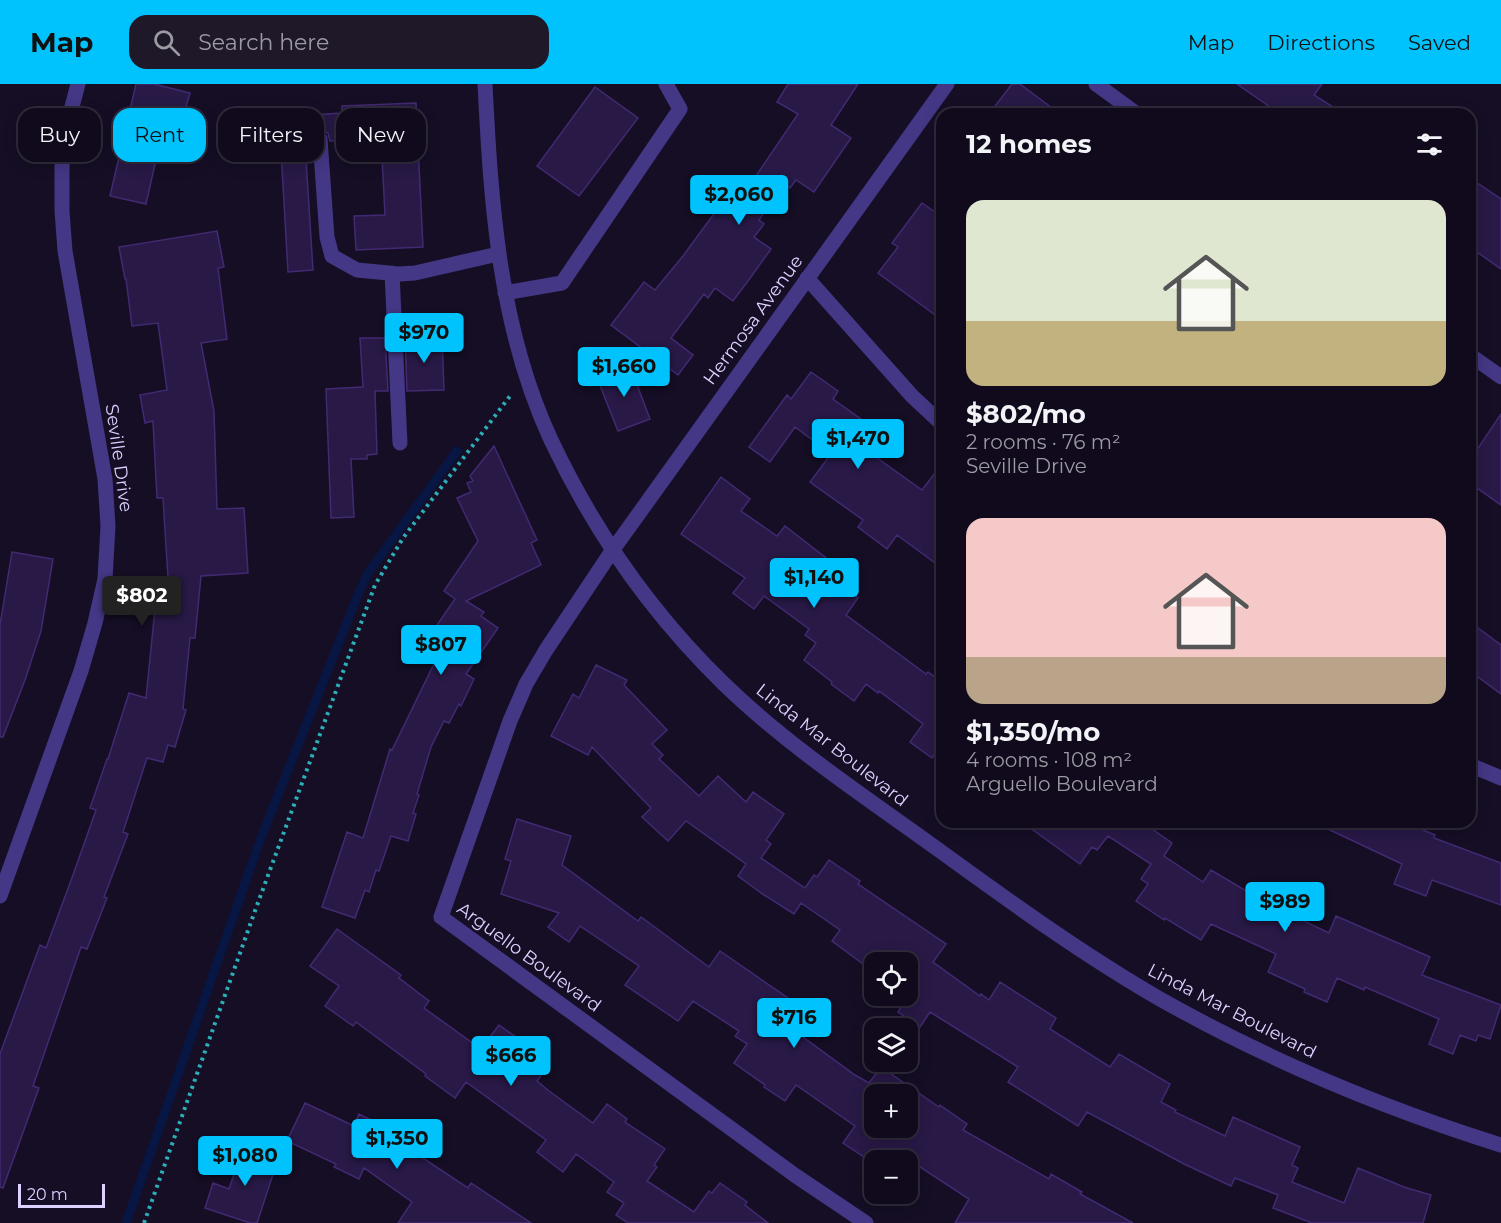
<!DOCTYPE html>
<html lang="en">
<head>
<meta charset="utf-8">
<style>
	body { margin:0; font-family:Montserrat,sans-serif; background:#1e1829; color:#f1f3f6; height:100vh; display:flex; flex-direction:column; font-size:22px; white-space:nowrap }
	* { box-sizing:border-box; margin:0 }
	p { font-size:20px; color:#9c9aa3 }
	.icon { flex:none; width:33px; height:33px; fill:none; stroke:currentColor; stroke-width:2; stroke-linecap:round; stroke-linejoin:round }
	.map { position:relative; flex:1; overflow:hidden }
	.side { position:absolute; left:936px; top:24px; width:540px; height:720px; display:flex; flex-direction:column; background:#100a1c; border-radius:18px; box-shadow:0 3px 15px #0003,0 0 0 2px #302b3b }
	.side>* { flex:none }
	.banner { position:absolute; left:18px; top:24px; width:570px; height:54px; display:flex; gap:12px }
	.fabs { position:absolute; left:864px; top:868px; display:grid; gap:12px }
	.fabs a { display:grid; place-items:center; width:54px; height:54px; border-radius:12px; background:#100a1c; box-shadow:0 3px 15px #0003,0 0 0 2px #302b3b; font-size:30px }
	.scale { position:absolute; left:18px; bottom:15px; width:87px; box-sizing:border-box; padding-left:6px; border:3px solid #ddd1ff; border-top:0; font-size:16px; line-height:21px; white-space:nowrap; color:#ddd1ff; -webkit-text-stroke:4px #150e25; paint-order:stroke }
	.price { position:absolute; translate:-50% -51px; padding:0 14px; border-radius:6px; background:#00c2fc; color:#111; font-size:20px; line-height:39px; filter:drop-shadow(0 2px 3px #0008) }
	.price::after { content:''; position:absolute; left:50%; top:36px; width:18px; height:14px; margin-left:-9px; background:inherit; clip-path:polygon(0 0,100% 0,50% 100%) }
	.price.on { background:#222; color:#fff }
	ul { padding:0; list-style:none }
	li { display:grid; align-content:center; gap:12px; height:318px; padding:0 30px }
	li span { display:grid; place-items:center; height:186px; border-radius:18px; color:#555 }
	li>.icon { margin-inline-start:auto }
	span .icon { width:108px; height:108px; fill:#fffc; stroke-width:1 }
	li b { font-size:26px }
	h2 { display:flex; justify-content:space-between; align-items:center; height:72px; padding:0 30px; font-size:26px }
	.pill { padding:0 21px; border-radius:18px; background:#100a1c; box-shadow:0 3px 15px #0003,0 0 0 2px #302b3b; font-size:21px; line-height:54px }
	.pill.on { background:#00c2fc; color:#111 }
	header { display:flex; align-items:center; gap:36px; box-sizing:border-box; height:84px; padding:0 30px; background:#00c2fc; color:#111 }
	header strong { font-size:28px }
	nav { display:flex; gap:33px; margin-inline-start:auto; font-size:21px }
	.search { width:420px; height:54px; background:#1e1829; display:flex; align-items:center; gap:15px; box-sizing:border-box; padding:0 21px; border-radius:18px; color:#9c9aa3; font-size:22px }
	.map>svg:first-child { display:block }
</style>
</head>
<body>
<header>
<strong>Map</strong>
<div class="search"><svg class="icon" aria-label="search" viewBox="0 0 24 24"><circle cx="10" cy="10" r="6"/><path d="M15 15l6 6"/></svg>Search here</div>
<nav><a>Map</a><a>Directions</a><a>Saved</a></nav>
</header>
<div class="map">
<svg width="1501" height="1139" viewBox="0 0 1501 1139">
	<rect width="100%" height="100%" fill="#150e25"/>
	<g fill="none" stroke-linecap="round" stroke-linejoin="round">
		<path stroke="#081643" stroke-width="9" d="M126,1139L262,751L359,508L368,489L457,367"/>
	</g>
	<path fill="#281946" stroke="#422a73" stroke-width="1.5" fill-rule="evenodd" d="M136,0H154L190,9L182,37L172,35L171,42L164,40L146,120L110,112Z
		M788,0H858L831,41L851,54L814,108L796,96L790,104L783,100L759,136L764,140L754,153L771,165L748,197L733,217L715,204L708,214L704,210L671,254L693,271L678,291L611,241L644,198L655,206L683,172L735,101L745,108L798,30L777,18Z
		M1012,0H1020L1060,30H989Z
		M1237,0H1322L1314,11L1344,30H1280Z
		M595,3L638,34L579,112L537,82Z
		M416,19L423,163L356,166L354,132L385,131L381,54L330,57L328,49L319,45L312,50L310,59H305L313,186L288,188L279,33L342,29V22Z
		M1470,94L1501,115V185L1470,163Z
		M922,119L942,133V236L878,189L898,163L892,159Z
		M217,147L224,183L218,184L227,255L201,259L214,327L217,425L244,424L248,489L201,492L195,554H190L183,625L186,626L175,663L168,661L163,678L147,674L123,748L128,750L104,813L107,814L87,865L81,863L33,1002L39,1004L3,1104L0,1103V970L40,861L46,864L73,791L96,726L90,724L107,675H108L129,609L146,614L155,525L170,526L163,414H157L153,337L145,339L140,311L167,306L158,239L132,242L126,195H125L119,163Z
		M442,252L444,306L407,307L405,253Z
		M360,254H385L388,307H375L377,370L367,371V375H351L354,433L331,434L326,305L363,303Z
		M630,282L650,335L618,347L597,294Z
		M811,288L838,307L833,315L879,348L866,366L922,406L942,380V484L897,451L887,465L858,443L863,436L810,398L831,370L795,343L770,378L749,363L787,311L791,315Z
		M1501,330V421L1470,399V376Z
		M494,362L537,456L531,459L541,481L466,517L484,528L481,532L498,544L466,590L474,595L461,622L459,620L449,639L444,637L431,663L417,710L419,711L413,729L416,730L408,757L391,752L379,787L376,786L369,808L365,806L355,834L322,823L347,748L363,754L390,665L392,666L447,553L435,544L455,515L444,507L478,457L457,414L471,408L467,399L473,397L470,392Z
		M721,393L750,415L741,427L777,452L785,442L826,474L819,484L858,514L846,531L926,590L928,588L942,598V660L932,674L910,658L923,640L879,607L878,609L866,600L854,617L831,600L832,598L804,576L816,559L805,551L809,545L764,512L754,525L733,509L745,494L681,450Z
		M12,468L53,475L41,547L25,596L3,653H0V541Z
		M1470,538L1501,561V610L1470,587Z
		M596,581L627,596L624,601L667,646L652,660L663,671L659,675L699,712L718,692L746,718L753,708L784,730L766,756L771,760L761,774L805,804L814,791L817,793L829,776L860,797L858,800L946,860L933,878L980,912L981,910L989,916L1000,898L1056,934L1050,945L1110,983L1119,970L1170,1000L1161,1018L1176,1026L1175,1028L1225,1052L1233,1033L1300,1063L1292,1081L1298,1084L1292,1098L1344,1119L1358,1084L1404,1103L1431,1111L1423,1139H1312L1273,1124L1278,1111L1235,1094L1231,1102L1184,1080L1087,1028L1078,1042L1008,998L1018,983L930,928L920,943L898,928L907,914L903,912H909L908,879H874V888L832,857L840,846L801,819L794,830L761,809L738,792L746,780L686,737L668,757L642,733L651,724L592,663L588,671L551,652L573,610L579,614Z
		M517,735L571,752L562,781L638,837L641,833L709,883L720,867L801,923L788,942L855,991L869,999L881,983L939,1023L940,1021L967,1040L963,1046L1049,1095L1051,1090L1082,1108L1080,1110L1133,1139H955L969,1115L911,1077H870L843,1059L855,1042L796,1001L785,1017L764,1003L765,1001L734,979L747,960L735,952L739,947L693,917L678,937L625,901L639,882L580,842L569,858L548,843L559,829L501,810L511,777L505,775ZM874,1011H908V1044H874Z
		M1022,738H1142L1172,759L1164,772L1203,798L1211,786L1268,820L1329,849L1336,832L1430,873L1422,891L1501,921L1490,955L1478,951L1476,957L1460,951L1453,970L1429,960L1439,935L1365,903L1364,906L1337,894L1327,918L1304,908L1305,905L1268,888L1276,870L1211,840L1201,856L1165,834L1164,836L1136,817L1148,800L1141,795L1151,780L1108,752L1097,766L1092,763L1080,780Z
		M1313,738H1426L1423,746L1435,751L1434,754L1501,779V821L1432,796L1426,812L1394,800L1402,780Z
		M337,845L401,891L399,894L429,917L424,924L481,965L499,941L520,956L518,959L549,981L537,997L549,1007L593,1039L607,1020L627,1035L625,1038L665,1065L654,1081L657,1083L647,1097L694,1128L709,1107L712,1109L720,1099L747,1118L745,1121L768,1139H628L616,1131L624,1119L607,1108L614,1098L576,1070L563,1088L537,1068L546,1056L466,998L455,1014L425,992L426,990L356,938L353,942L325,922L339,902L310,882Z
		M305,1019L354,1042L359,1030L384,1042L382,1047L468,1104L471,1099L531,1139H398L412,1118L364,1084L359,1095L334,1083L336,1080L287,1057Z
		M244,1061L279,1072L257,1139H250L205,1124L213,1099L229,1105Z"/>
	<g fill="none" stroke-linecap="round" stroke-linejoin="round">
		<path stroke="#2bb0ba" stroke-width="4" stroke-dasharray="3 4.5" stroke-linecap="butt" d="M144,1139L256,824L375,501L403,454L510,312"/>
		<path stroke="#443785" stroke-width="15" d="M485,0C491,121 499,244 551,356C594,447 651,529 724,600C788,662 864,712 936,764C1009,817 1082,870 1160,915C1268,976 1383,1024 1501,1061
			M1096,0L1137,30
			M320,55L327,153L332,172L357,186L399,190L415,189L498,170
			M392,189L400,359
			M807,194L912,312L942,340
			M505,209L562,199L680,25L666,0
			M1470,271L1501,293
			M1470,681L1501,694
			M0,812L81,587L95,539L105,495L108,442L105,395L65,167L62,127V82L68,38L78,0
			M866,1139L796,1092L441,833L510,637L526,600L546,566L612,467L947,0"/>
	</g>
	<g text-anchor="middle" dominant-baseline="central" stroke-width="5" stroke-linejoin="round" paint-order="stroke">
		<g font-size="18" fill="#ddd1ff" stroke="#150e25">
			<text transform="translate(753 236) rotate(-54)">Hermosa Avenue</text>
			<text transform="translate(119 374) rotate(82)">Seville Drive</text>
			<text transform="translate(832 661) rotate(38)">Linda Mar Boulevard</text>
			<text transform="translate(529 873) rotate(36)">Arguello Boulevard</text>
			<text transform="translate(1232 927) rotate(27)">Linda Mar Boulevard</text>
		</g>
	</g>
</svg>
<div class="fabs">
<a><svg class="icon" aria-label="locate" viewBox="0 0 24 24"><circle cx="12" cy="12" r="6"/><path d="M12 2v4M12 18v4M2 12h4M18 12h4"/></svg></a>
<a><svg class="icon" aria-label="layers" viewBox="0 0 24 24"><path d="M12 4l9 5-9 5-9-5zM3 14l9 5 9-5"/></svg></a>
<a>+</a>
<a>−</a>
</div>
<div class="scale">20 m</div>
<b class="price" style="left:739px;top:142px">$2,060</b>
<b class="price" style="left:424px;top:280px">$970</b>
<b class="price" style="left:624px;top:314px">$1,660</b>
<b class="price" style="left:858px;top:386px">$1,470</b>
<b class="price" style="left:814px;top:525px">$1,140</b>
<b class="price on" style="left:142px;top:543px">$802</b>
<b class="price" style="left:441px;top:592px">$807</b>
<b class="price" style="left:1285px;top:849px">$989</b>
<b class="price" style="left:794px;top:965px">$716</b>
<b class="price" style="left:511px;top:1003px">$666</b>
<b class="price" style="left:397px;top:1086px">$1,350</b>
<b class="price" style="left:245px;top:1103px">$1,080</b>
<div class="banner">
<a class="pill">Buy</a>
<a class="pill on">Rent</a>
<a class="pill">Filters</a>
<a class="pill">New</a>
</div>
<section class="side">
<h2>12 homes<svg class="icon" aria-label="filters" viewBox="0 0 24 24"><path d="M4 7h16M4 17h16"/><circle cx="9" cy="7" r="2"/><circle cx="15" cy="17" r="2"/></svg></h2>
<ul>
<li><span style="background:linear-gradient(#dfe7d0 65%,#c2b280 0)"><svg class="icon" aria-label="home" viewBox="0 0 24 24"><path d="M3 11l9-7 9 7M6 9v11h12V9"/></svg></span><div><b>$802/mo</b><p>2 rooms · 76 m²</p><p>Seville Drive</p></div></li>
<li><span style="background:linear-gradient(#f6c9c9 75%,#b9a48a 0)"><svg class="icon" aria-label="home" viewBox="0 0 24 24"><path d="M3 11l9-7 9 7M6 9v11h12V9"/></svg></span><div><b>$1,350/mo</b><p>4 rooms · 108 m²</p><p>Arguello Boulevard</p></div></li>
</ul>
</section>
</div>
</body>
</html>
